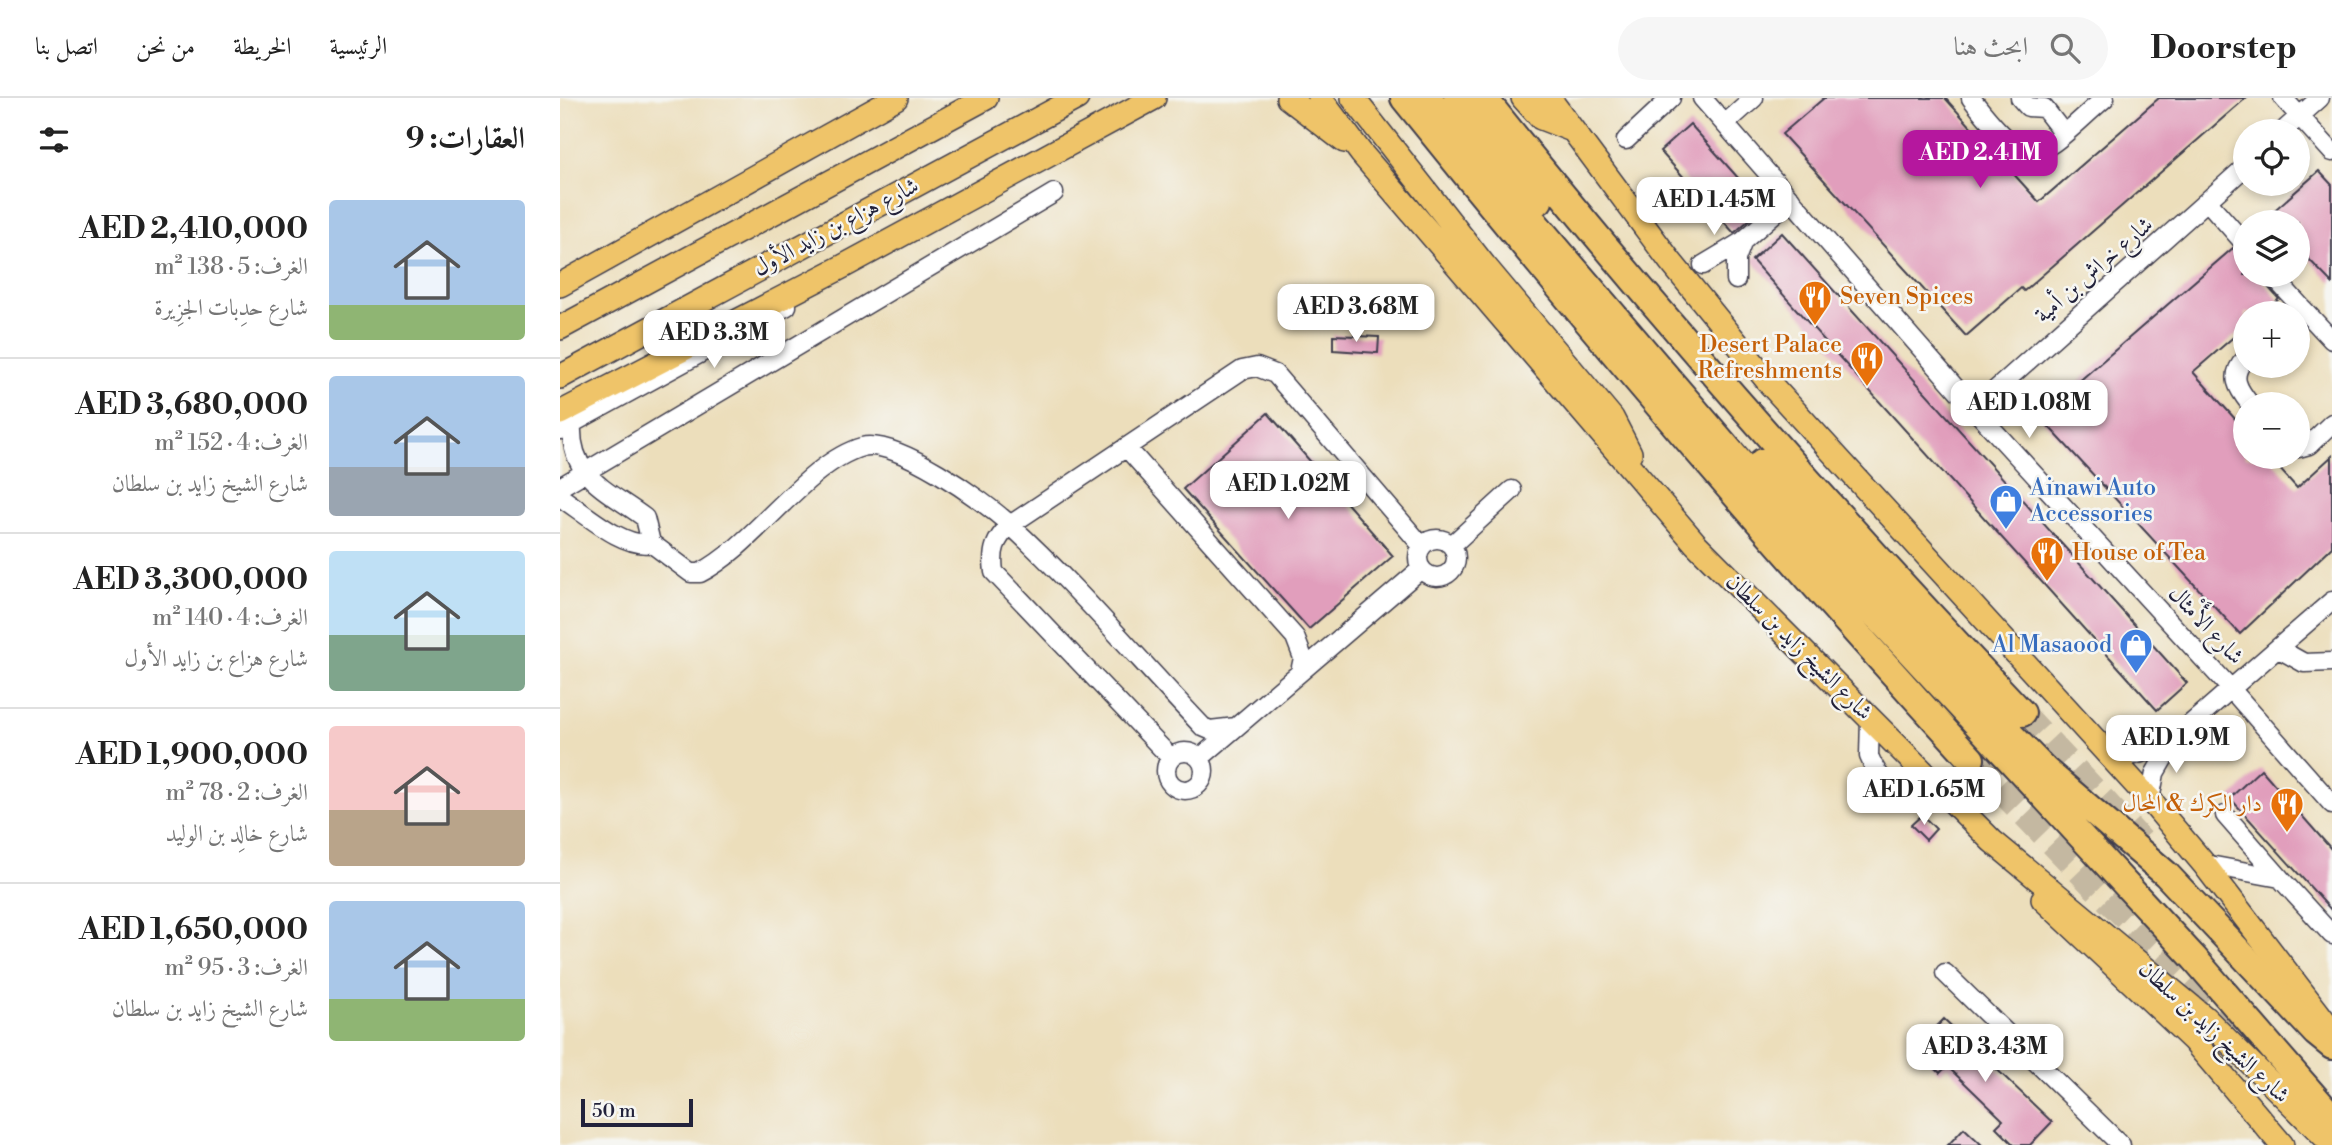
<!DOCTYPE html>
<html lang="ar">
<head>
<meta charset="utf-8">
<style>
	body { margin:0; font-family:"Libre Bodoni",Amiri,serif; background:#f6f6f6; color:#222; direction:rtl; height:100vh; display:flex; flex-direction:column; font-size:26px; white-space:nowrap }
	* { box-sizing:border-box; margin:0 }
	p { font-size:23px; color:#767676 }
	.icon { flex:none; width:38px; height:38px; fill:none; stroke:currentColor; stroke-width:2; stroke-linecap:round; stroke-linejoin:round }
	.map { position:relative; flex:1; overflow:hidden; direction:ltr }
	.side { display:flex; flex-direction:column; background:#fff; width:560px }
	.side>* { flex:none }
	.controls { position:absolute; left:1673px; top:21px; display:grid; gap:14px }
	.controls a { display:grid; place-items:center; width:77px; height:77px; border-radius:50%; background:#fff; box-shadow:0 4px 10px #0003; font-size:35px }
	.scale { position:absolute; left:21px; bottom:18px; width:112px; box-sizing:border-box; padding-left:7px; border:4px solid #22223b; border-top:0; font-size:19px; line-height:24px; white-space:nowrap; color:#22223b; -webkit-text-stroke:5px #f6f6f2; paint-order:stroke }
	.price { position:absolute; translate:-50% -60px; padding:0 16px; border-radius:14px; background:#fff; color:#222; font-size:23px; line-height:46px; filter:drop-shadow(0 2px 4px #0008) }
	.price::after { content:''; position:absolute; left:50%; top:42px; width:21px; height:16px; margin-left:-10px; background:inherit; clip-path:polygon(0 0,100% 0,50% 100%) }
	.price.active { background:#b5179e; color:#fff }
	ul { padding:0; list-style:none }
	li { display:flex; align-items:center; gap:21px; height:175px; padding:0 35px }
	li+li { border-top:2px solid #e0e0e0 }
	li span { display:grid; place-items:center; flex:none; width:196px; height:140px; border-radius:7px; color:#555 }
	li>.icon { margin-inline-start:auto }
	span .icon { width:84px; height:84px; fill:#fffc; stroke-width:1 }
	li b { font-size:30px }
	h2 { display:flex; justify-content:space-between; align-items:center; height:84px; padding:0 35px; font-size:30px }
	header { display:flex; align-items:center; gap:42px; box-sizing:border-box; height:98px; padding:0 35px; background:#fff; border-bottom:2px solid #e0e0e0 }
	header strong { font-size:33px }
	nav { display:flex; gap:38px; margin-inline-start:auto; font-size:24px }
	.search { width:490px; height:63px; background:#f6f6f6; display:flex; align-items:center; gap:18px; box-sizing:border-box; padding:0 24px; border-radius:38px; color:#767676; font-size:26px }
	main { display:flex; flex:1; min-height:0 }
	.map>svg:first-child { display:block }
</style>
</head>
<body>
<header>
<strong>Doorstep</strong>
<div class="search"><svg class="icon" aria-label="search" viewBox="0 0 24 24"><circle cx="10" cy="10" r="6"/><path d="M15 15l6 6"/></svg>ابحث هنا</div>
<nav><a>الرئيسية</a><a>الخريطة</a><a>من نحن</a><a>اتصل بنا</a></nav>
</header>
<main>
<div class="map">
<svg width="1772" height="1047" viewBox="0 0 1772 1047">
	<rect width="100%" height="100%" fill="#f6f6f2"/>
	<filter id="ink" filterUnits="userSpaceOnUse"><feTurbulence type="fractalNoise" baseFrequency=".0143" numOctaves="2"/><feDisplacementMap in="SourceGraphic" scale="14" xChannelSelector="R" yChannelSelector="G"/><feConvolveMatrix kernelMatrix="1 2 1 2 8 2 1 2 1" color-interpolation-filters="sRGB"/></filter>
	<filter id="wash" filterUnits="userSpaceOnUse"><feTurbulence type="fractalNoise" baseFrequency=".00686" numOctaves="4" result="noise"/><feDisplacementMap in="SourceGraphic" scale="28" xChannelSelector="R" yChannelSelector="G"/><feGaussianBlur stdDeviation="1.57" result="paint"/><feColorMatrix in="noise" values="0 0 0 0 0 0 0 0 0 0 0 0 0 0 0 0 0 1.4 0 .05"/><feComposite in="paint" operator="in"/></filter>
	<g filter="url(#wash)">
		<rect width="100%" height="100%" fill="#ecdebb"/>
		<g id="blocks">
			<path fill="#e19ebc" d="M1264,0H1385L1479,104L1599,0H1686L1464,193L1461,190L1406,238L1222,36Z
				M1130,26L1204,109L1174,135L1100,53Z
				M1759,73L1772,87V185L1738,150V124H1715L1709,117Z
				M1222,135L1627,585L1597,612L1192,162Z
				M1673,150L1685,164V177H1697L1719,201L1703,215H1685V229L1633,274L1685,332V359H1709L1737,390L1772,358V449L1680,536L1479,318Z
				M773,237L819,239L818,255L773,252Z
				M708,315L833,458L749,531L623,391Z
				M1701,671L1772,752V813L1670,700Z
				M1362,717L1376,731L1366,742L1351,727Z
				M1384,921L1492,1024L1470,1047H1454L1436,1029L1443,1022L1387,968L1380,975L1355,951Z
				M1404,1030L1422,1047H1388Z"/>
		</g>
	</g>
	<g filter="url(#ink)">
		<use href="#blocks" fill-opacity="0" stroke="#403e4e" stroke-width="2"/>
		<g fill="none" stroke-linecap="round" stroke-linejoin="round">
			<path stroke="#c4b8a1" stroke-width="26" stroke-dasharray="26 13" stroke-linecap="butt" d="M1462,615L1581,743
				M1411,661L1540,794L1689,939"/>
			<defs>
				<path id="minor" d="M1142,0L1414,311L1671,591L1772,706
					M1411,0C1474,82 1478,58 1545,0
					M1460,0L1468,9L1484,10L1504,36
					M1723,0L1772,54
					M1166,25L1194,0
					M1723,33L1760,0
					M1066,42L1111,0
					M1648,104L1685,146
					M1143,167L1183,143L1231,101
					M1712,177L1743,211
					M1176,182V161L1183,143
					M1738,215L1743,211L1772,242
					M1685,261C1669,278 1678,291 1690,306
					M1414,311L1685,69
					M12,326C9,380 48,392 85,420L91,445
					M0,332L227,208
					M566,349L735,539L743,560L740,574
					M1738,350L1749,347L1772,325
					M0,389L494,95
					M0,399C24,414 63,451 91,445L131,475H140C194,448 246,365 302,349C335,339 424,403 449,426C516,487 580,563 643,629L650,632L676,629
					M858 460a19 19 0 1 1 38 0a19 19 0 1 1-38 0Z
					M892,447L952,392
					M1719,551L1744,565L1772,564
					M1310,620L1309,658C1325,697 1347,699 1384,694
					M1544,651L1574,657L1604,649L1772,503
					M606 673a19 19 0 1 1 38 0a19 19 0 1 1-38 0Z
					M611,660L434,474C431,452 435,442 450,427L682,272L697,269L715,276L862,448
					M640,660L861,471
					M1590,702L1595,675L1613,644
					M1665,717L1720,780
					M1644,766L1720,780L1772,837
					M1385,875L1561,1047"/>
				<path id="major" d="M728,0L784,43
					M760,0L801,55L1136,446L1432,743L1644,919L1772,1046
					M793,0L924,167L1052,320L1070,355
					M963,0L981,20L1012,32
					M989,0L1110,163L1211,287L1590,702L1644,766L1772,933
					M0,187L336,0
					M0,230L426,0
					M0,279L517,0
					M0,315L282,169L594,0
					M1483,801L1633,942L1722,1047"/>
				<path id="highway" d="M844,0C1026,226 1214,447 1411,661
					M868,0L1247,443L1634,860L1772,1019
					M897,0L979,103
					M924,0C1094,213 1275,417 1462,615
					M1202,364L1450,636L1485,672L1606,776L1756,935L1772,948"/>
			</defs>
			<use href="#minor" stroke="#403e4e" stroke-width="21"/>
			<use href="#major" stroke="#403e4e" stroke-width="26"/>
			<use href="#highway" stroke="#403e4e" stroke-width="30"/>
			<use href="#minor" stroke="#fff" stroke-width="18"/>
			<use href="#major" stroke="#efc469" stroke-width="23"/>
			<use href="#highway" stroke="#efc469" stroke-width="26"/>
		</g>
	</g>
	<defs>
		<symbol id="restaurant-pin" viewBox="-11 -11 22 30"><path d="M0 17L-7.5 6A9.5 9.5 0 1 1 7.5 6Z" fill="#e8710a" stroke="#f6f6f2"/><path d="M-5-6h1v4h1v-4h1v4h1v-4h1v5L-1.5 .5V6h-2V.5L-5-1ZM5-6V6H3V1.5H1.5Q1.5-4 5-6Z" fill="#fff"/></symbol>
		<symbol id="shop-pin" viewBox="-11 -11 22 30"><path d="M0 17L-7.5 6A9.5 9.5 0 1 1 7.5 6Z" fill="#3f7fe0" stroke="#f6f6f2"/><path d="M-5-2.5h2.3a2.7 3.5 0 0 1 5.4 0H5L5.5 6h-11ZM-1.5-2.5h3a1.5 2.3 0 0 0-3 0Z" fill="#fff"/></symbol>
	</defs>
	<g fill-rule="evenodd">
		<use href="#restaurant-pin" x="1236" y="180" width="38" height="52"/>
		<use href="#restaurant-pin" x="1288" y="241" width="38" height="52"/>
		<use href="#shop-pin" x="1427" y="384" width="38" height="52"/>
		<use href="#restaurant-pin" x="1468" y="436" width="38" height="52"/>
		<use href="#shop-pin" x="1557" y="528" width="38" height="52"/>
		<use href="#restaurant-pin" x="1708" y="687" width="38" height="52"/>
	</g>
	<g text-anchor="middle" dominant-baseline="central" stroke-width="5" stroke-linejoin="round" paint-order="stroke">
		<g font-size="23" fill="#22223b" stroke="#f6f6f2">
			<text transform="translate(276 129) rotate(-28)">شارع هزاع بن زايد الأول</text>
			<text transform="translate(1534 172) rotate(-41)">شارع خراش بن أمية</text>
			<text transform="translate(1646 527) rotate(47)">شارع الأَمْثال</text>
			<text transform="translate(1239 549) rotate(45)">شارع الشيخ زايد بن سلطان</text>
			<text transform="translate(1654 934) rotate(43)">شارع الشيخ زايد بن سلطان</text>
		</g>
		<g font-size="23" fill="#c56008" stroke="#f6f6f2" text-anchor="start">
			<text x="1280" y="199">Seven Spices</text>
			<text x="1282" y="247" text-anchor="end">Desert Palace<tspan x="1282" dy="26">Refreshments</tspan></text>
			<text x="1512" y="455">House of Tea</text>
			<text x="1702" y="706" text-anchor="end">دار الكرك &amp; المحال</text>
		</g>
		<g font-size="23" fill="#366cbe" stroke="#f6f6f2" text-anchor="start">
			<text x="1470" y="390">Ainawi Auto<tspan x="1470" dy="26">Accessories</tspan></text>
			<text x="1552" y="547" text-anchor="end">Al Masaood</text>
		</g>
	</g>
</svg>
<div class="controls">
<a><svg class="icon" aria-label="locate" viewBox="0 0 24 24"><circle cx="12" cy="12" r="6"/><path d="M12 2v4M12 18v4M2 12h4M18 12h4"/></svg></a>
<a><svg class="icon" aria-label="layers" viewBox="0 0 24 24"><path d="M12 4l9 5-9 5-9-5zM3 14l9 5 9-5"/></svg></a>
<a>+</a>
<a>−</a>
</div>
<div class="scale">50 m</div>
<b class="price active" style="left:1420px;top:92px">AED 2.41M</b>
<b class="price" style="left:1154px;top:139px">AED 1.45M</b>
<b class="price" style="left:796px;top:246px">AED 3.68M</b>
<b class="price" style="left:154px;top:272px">AED 3.3M</b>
<b class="price" style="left:1469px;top:342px">AED 1.08M</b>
<b class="price" style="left:728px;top:423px">AED 1.02M</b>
<b class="price" style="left:1616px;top:677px">AED 1.9M</b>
<b class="price" style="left:1364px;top:729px">AED 1.65M</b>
<b class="price" style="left:1425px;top:986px">AED 3.43M</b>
</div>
<section class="side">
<h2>العقارات: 9<svg class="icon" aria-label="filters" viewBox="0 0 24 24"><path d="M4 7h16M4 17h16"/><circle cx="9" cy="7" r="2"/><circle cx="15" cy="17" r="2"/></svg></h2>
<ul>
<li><span style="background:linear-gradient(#a9c7e8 75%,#8fb573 0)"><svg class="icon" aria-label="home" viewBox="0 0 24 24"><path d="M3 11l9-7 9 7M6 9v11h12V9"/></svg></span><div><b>AED 2,410,000</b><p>الغرف: 5 · 138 m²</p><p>شارع حدِبات الجزِيرة</p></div></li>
<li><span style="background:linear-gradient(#a9c7e8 65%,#9aa5b1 0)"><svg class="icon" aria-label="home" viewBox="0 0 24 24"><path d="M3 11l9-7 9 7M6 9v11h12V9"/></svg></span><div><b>AED 3,680,000</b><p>الغرف: 4 · 152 m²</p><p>شارع الشيخ زايد بن سلطان</p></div></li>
<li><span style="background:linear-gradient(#bfe0f5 60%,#7fa58c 0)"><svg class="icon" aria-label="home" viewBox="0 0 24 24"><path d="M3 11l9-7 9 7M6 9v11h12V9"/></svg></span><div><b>AED 3,300,000</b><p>الغرف: 4 · 140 m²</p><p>شارع هزاع بن زايد الأول</p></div></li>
<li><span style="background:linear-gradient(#f6c9c9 60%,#b9a48a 0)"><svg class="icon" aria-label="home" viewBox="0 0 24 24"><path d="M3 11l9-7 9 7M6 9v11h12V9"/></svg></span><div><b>AED 1,900,000</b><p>الغرف: 2 · 78 m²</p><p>شارع خالِد بن الوليد</p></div></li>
<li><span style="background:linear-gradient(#a9c7e8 70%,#8fb573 0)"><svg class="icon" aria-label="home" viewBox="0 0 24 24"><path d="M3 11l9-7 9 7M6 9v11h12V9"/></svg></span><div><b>AED 1,650,000</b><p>الغرف: 3 · 95 m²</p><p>شارع الشيخ زايد بن سلطان</p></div></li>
</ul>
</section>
</main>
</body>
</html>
